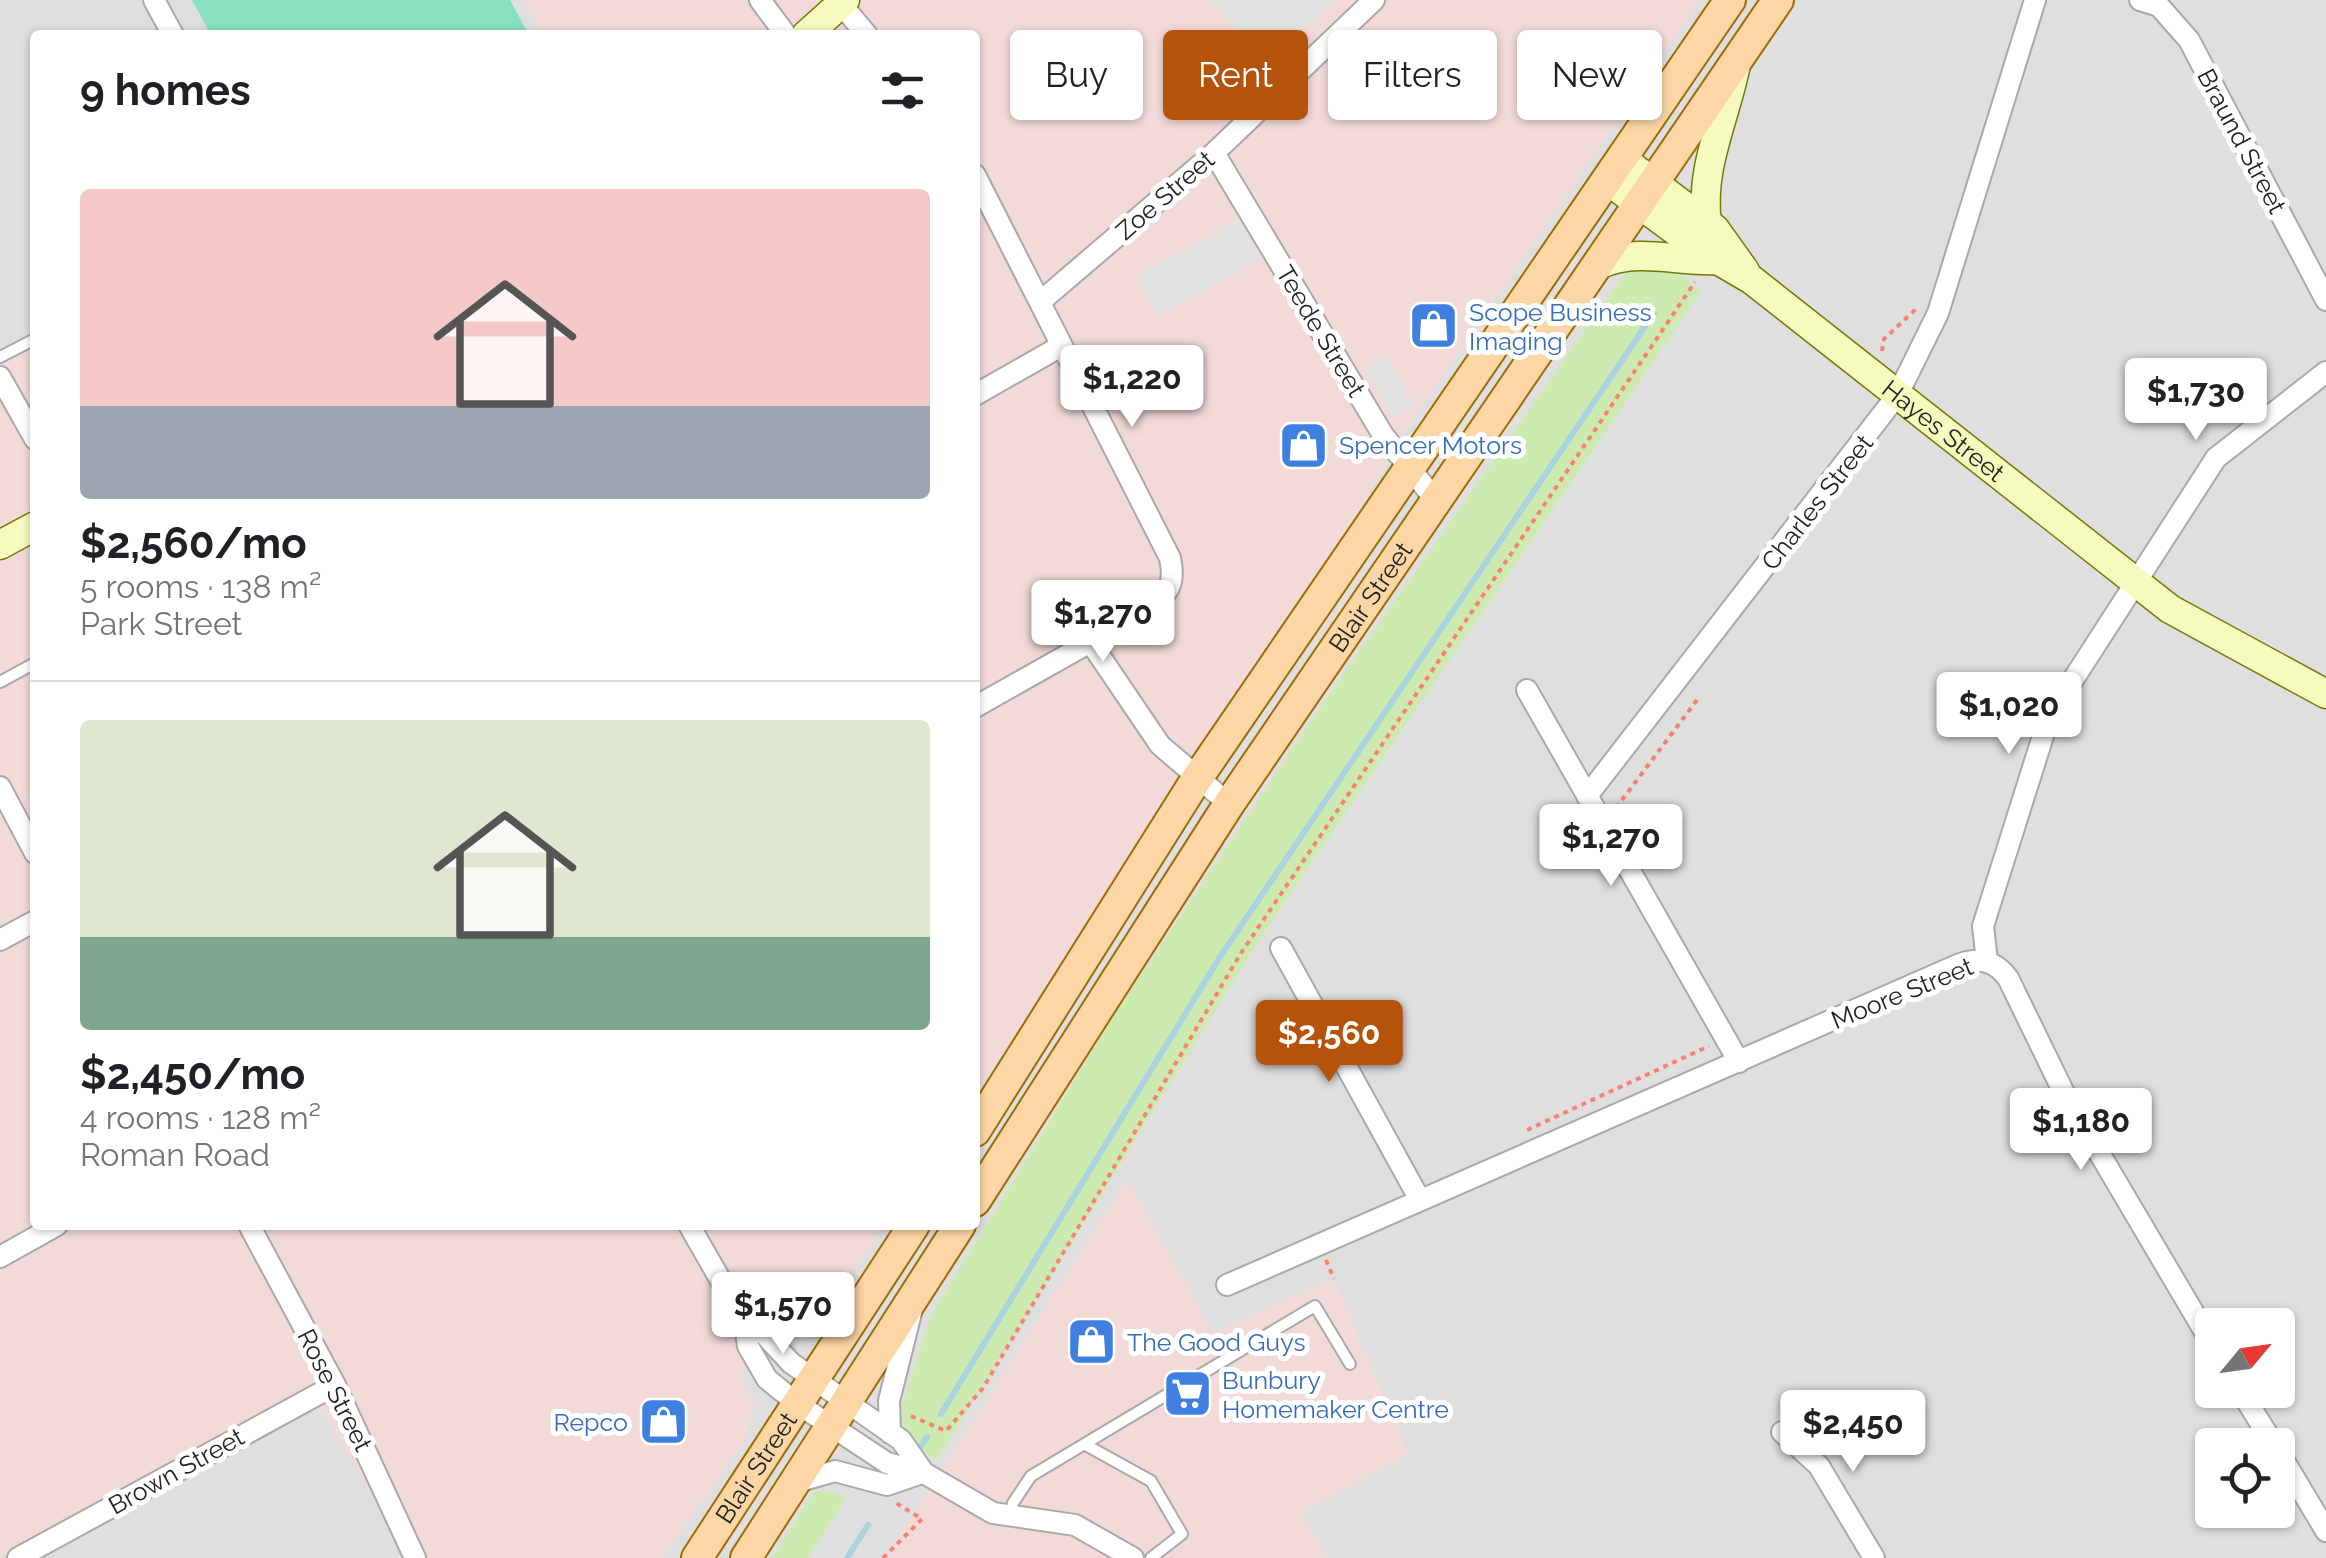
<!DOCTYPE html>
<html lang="en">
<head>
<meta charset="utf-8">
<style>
	body { margin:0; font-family:Raleway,sans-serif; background:#f6f6f6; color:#202124; height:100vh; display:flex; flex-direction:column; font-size:38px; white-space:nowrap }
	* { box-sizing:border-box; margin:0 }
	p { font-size:32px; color:#757577 }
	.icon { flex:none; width:55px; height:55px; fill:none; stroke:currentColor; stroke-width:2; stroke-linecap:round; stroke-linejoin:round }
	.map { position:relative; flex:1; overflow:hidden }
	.sheet { position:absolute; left:30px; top:30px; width:950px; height:1200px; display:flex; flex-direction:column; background:#fff; border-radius:10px; box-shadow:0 2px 8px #0004 }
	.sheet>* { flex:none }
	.banner { position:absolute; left:1010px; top:30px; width:950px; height:90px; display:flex; gap:20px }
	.needle { width:65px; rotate:61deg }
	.fabs { position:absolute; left:2195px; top:1308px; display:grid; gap:20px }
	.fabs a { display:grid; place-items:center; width:100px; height:100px; border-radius:10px; background:#fff; box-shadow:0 2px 8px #0004; font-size:50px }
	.price { position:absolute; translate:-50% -85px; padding:0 22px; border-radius:10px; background:#fff; color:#222; font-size:32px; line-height:65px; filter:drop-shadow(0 2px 5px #0008) }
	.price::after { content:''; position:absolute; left:50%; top:60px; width:30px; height:22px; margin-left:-15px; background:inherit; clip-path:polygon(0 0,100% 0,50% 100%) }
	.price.active { background:#b45309; color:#fff }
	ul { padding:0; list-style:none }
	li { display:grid; align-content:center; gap:20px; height:530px; padding:0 50px }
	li+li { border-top:2px solid #e0e0e0 }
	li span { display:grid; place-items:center; height:310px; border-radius:10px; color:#555 }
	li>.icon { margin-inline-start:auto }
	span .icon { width:180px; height:180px; fill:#fffc; stroke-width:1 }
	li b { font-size:42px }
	h2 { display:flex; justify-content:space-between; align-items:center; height:120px; padding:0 50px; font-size:42px }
	.tag { padding:0 35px; border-radius:10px; background:#fff; box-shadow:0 2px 8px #0004; font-size:35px; line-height:90px }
	.tag.active { background:#b45309; color:#fff }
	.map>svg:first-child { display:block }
</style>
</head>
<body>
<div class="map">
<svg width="2326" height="1558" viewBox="0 0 2326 1558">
	<rect width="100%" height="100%" fill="#f2efe9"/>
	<path fill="#e0dfdf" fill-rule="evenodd" d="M0,0H2326V1558H0ZM35,35H975V1225H35ZM2212,1325H2278V1390H2212ZM2212,1445H2278V1510H2212Z"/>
	<path fill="#f2dad9" d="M523,0H1700L1417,413L1231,721L975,1094V35H542Z
		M35,336V1225H885L808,1339L789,1332L738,1375L754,1404L746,1438L662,1558H408L313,1395L0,1558V354Z
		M1127,1180L1213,1333L1334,1279L1408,1454L1301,1512L1327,1558H885Z"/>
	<path fill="#cdebb0" d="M1632,263L1685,277L1701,292L1264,932L936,1461L905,1435L901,1408L931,1315L1114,1016L1314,716Z
		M823,1490L848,1496L808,1558H772L813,1493Z"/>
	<path fill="#88e0be" d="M192,0H510L529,35H211Z"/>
	<path fill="#e2e2e2" d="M1210,0H1333L1269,62Z
		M1239,219L1261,259L1158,316L1136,276Z
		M1386,355L1414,406L1392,418L1364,367Z
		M1130,578L1142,599L1055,648L1043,626Z"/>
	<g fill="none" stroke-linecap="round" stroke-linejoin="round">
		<path stroke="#aad3df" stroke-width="6" d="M941,1414L1220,957L1654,313
			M916,1453L927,1437
			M847,1558L868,1525"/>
		<defs>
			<path id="lane" d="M0,357L35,339
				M0,682L35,663
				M1084,1444L1151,1481L1182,1534L1151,1558
				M1010,1516L1013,1503L1031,1476L1315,1306L1350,1364"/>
			<path id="street" d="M154,0L173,35
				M760,0L786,35
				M2140,0L2159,6L2189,40L2326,300
				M841,4L867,35
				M1214,153L1383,435L1438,503
				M975,175L1170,558C1176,585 1168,594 1147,610L975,707
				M1040,302L1214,153L1374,0
				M0,377L35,439
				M975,395L1061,346
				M1091,643L1160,745L1229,804
				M1527,690L1739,1062
				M0,787L35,853
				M1587,796L1898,394L1938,313L2035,0
				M0,940L35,921
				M1281,948L1420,1200
				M1987,961L1983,926L2049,717L2216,458L2326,372
				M249,1225L335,1385L415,1558
				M689,1225L744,1321L748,1346L767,1379L798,1404L887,1463L924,1473L993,1513L1075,1525L1133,1558
				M0,1257L57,1225
				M1227,1285L1960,964C1980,957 1995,961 2008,978L2065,1095L2212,1344
				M744,1321L765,1335L791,1363L901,1440L924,1473
				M2240,1390L2274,1445
				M1782,1432L1819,1466L1874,1558
				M890,1433L889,1401L912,1309
				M2278,1451L2326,1531
				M797,1482L835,1471L887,1485L922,1473
				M18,1558L335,1385"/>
			<g id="secondary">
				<path d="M806,35L845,0"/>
				<path d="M1622,159L1715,229L1745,271"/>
				<path id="s1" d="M1607,180L1704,252L1752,280L2170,609L2326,694"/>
				<path d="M1707,223C1699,168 1726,117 1736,64"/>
				<path d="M1603,263C1640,248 1677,262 1717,260"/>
				<path d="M0,545L35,526"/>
			</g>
			<g id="primary">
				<path d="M975,1131L1196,780L1730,0"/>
				<path id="s2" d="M975,1201L1229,804L1778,0"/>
				<path id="s3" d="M697,1558L914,1225"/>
				<path d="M746,1558L960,1225"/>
			</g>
		</defs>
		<use href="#lane" stroke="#a9a9a9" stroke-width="14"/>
		<use href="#street" stroke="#a9a9a9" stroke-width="24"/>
		<use href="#secondary" stroke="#707d05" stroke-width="31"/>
		<use href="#primary" stroke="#a06b00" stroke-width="34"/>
		<path stroke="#fa8072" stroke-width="4" stroke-dasharray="5 5" stroke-linecap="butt" d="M1882,351L1884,339L1916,309
			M1616,808L1697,700
			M1527,1130L1709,1046
			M1326,1260L1334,1279
			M911,1416L946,1431L983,1388L1241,953L1695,282
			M883,1558L922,1519L896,1503"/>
		<use href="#lane" stroke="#fff" stroke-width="10"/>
		<use href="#street" stroke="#fff" stroke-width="20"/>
		<use href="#secondary" stroke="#f7fabf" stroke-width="28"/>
		<use href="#primary" stroke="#fcd6a4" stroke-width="30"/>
	</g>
	<defs>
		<symbol id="shop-square" viewBox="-11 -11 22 22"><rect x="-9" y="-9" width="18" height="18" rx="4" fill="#3f7fe0" stroke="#fff"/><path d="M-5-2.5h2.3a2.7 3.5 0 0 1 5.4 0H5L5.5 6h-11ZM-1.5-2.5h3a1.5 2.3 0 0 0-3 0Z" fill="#fff"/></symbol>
		<symbol id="supermarket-square" viewBox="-11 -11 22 22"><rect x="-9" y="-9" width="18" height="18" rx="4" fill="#3f7fe0" stroke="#fff"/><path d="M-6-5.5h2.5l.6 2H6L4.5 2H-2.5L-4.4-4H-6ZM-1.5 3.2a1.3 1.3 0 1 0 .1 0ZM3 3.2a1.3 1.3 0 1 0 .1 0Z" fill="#fff"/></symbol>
	</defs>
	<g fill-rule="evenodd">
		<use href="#shop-square" x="1406" y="298" width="55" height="55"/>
		<use href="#shop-square" x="1276" y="418" width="55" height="55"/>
		<use href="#shop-square" x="1064" y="1314" width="55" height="55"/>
		<use href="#supermarket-square" x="1160" y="1366" width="55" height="55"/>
		<use href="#shop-square" x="636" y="1394" width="55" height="55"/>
	</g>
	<g text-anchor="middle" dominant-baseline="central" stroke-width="10" stroke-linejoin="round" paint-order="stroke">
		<g font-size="25" fill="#222" stroke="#fff">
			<text transform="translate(2242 141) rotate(62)">Braund Street</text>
			<text transform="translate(1165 195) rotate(-41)">Zoe Street</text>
			<text transform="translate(1321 331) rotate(59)">Teede Street</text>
			<text stroke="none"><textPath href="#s1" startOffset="420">Hayes Street</textPath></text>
			<text transform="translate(1817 502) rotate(-52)">Charles Street</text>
			<text stroke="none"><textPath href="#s2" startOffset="722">Blair Street</textPath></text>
			<text transform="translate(1902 993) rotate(-22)">Moore Street</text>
			<text transform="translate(335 1390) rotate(63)">Rose Street</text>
			<text stroke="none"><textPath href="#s3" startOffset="108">Blair Street</textPath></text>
			<text transform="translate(176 1471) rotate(-29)">Brown Street</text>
		</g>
		<g font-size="25" fill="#366cbe" stroke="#fff" text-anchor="start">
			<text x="1469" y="312">Scope Business<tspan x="1469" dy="29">Imaging</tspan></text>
			<text x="1339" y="445">Spencer Motors</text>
			<text x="1127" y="1342">The Good Guys</text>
			<text x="1222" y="1380">Bunbury<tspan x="1222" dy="29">Homemaker Centre</tspan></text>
			<text x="628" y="1422" text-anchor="end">Repco</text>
		</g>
	</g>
</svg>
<div class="fabs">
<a><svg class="needle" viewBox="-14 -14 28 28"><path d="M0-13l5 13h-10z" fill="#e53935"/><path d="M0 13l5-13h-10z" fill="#757577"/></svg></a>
<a><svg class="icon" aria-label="locate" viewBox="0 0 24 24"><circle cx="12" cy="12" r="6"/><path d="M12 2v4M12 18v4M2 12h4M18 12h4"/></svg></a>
</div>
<b class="price" style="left:1132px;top:430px">$1,220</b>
<b class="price" style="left:2196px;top:443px">$1,730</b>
<b class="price" style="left:1103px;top:665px">$1,270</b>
<b class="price" style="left:2009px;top:757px">$1,020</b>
<b class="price" style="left:1611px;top:889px">$1,270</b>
<b class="price active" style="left:1329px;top:1085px">$2,560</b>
<b class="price" style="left:2081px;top:1173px">$1,180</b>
<b class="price" style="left:783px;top:1357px">$1,570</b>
<b class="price" style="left:1853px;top:1475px">$2,450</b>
<div class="banner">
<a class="tag">Buy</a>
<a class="tag active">Rent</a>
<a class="tag">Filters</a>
<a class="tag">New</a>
</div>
<section class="sheet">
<h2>9 homes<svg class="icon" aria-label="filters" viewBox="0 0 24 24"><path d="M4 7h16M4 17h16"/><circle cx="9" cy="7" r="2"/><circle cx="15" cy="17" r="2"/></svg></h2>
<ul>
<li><span style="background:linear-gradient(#f6c9c9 70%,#9aa5b1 0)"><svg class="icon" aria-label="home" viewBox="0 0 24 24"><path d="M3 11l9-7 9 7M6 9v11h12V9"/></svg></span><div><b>$2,560/mo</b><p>5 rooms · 138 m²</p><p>Park Street</p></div></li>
<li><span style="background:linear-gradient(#dfe7d0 70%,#7fa58c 0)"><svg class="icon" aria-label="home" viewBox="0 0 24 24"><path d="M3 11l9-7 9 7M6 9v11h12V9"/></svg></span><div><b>$2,450/mo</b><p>4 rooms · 128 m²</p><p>Roman Road</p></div></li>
</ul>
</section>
</div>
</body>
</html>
